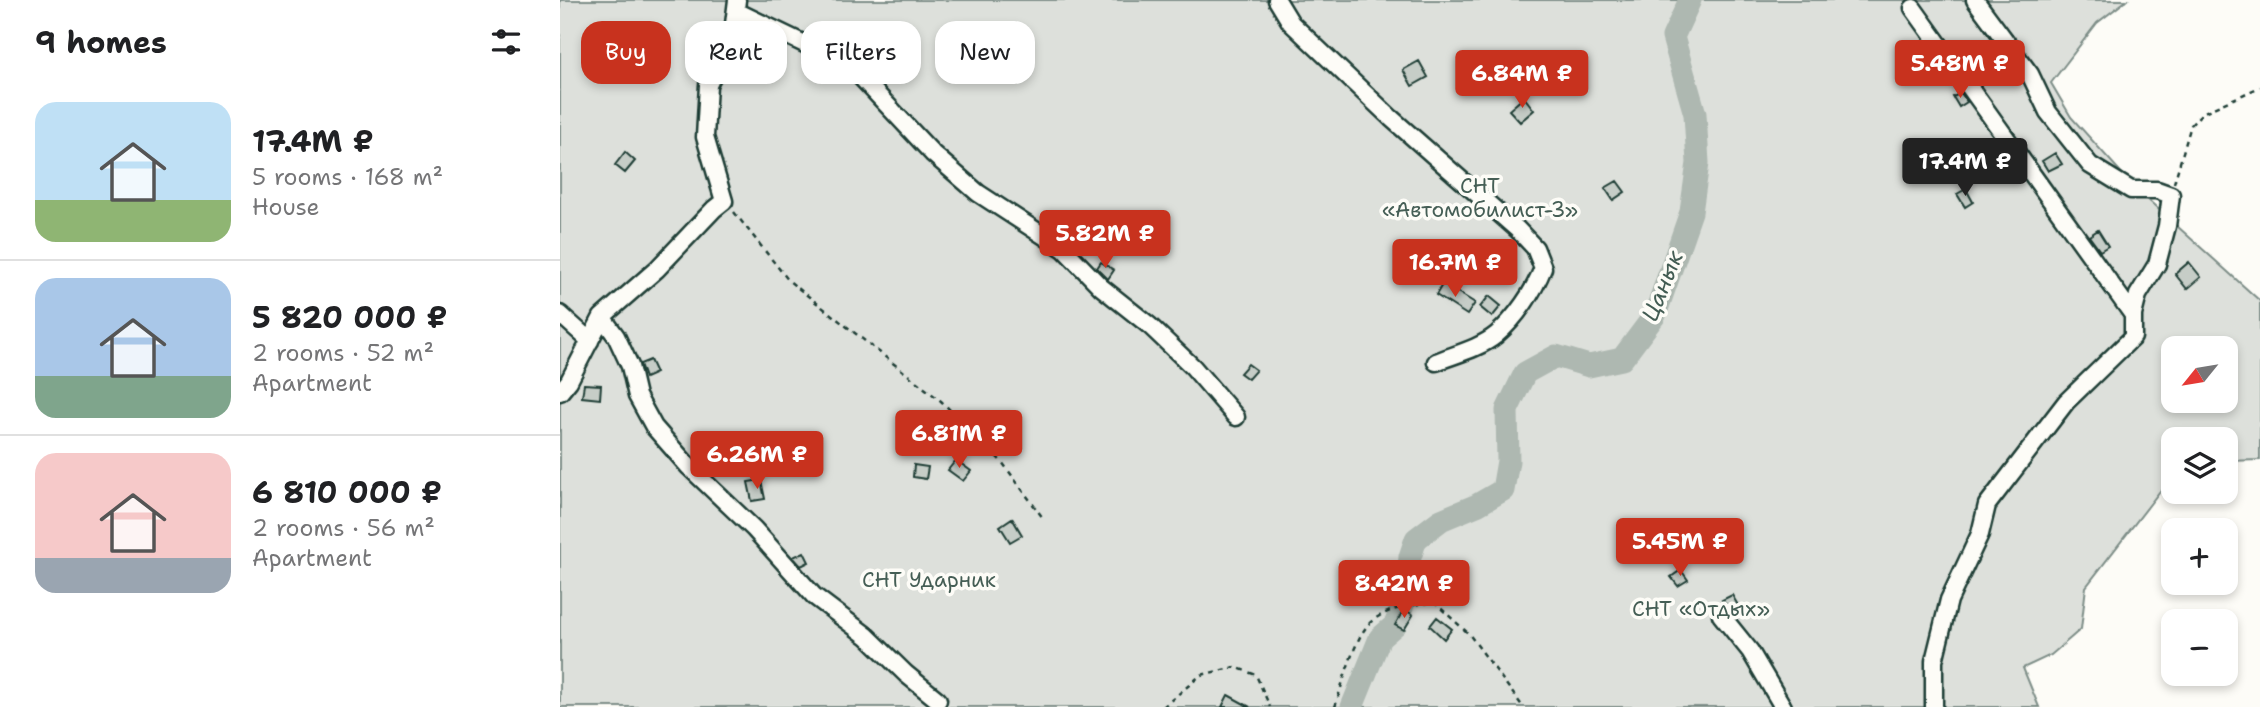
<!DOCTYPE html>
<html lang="en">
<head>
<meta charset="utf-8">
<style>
	body { margin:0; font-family:"Shantell Sans",sans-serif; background:#f6f6f6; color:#202124; height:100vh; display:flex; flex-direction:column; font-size:26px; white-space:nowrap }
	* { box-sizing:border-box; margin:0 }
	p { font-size:23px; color:#757577 }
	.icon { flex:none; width:38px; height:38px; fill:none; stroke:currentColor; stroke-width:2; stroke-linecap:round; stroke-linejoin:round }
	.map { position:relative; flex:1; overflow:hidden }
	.drawer { display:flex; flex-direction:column; background:#fff; width:560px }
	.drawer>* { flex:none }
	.hud { position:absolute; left:21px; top:21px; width:665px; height:63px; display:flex; gap:14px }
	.needle { width:46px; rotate:240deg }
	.fabs { position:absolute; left:1601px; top:336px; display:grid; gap:14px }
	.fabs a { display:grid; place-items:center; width:77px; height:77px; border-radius:14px; background:#fff; box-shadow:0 4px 10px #0003; font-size:35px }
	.price { position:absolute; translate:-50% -60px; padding:0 16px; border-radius:7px; background:#c8321e; color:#fff; font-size:23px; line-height:46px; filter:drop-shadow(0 2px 4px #0008) }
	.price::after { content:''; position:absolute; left:50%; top:42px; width:21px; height:16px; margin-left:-10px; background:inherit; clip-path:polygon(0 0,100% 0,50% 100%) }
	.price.current { background:#222; color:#fff }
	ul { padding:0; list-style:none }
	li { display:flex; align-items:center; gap:21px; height:175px; padding:0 35px }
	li+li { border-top:2px solid #e0e0e0 }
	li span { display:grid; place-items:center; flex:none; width:196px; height:140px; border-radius:21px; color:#555 }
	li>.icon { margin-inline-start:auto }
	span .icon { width:84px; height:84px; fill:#fffc; stroke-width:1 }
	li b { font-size:30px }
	h2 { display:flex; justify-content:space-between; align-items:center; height:84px; padding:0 35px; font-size:30px }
	.pill { padding:0 24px; border-radius:21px; background:#fff; box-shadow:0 4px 10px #0003; font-size:24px; line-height:63px }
	.pill.current { background:#c8321e; color:#fff }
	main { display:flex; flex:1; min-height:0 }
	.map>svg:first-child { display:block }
</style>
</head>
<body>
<main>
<section class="drawer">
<h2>9 homes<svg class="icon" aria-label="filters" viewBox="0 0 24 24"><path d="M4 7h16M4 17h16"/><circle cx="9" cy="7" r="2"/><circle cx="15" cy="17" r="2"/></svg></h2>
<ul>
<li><span style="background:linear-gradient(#bfe0f5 70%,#8fb573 0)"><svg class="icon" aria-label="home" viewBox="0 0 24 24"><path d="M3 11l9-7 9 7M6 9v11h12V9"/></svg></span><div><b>17.4M ₽</b><p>5 rooms · 168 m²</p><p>House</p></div></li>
<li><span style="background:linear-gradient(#a9c7e8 70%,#7fa58c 0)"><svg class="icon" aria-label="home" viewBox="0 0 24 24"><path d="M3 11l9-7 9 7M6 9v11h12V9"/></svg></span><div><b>5 820 000 ₽</b><p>2 rooms · 52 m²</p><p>Apartment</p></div></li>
<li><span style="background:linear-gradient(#f6c9c9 75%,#9aa5b1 0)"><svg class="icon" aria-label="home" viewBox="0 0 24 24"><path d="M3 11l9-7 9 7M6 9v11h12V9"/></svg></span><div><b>6 810 000 ₽</b><p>2 rooms · 56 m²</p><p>Apartment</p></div></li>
</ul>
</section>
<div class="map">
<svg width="1700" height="707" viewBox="0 0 1700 707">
	<rect width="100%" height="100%" fill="#fdfcf7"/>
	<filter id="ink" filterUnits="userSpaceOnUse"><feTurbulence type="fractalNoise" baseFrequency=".0143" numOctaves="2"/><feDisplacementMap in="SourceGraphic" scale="14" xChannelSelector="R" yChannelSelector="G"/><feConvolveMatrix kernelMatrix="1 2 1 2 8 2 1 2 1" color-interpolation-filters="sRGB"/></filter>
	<g filter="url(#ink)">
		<path fill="#dde0db" stroke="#7e8e88" stroke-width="2" fill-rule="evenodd" d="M0,0H1567L1537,23L1491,83L1511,117L1575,188L1700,301V460L1666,461V439H1614L1613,485L1600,491L1526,587L1521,629L1491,655L1463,668L1479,707H0ZM1614,348H1666V401H1614Z"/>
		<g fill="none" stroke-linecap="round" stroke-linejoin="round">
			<path stroke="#aeb8b1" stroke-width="23" d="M792,707L820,638L835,625L847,594L850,557L856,539L881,520L917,505L943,490L948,461L947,410L965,373L996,356L1029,366L1062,359L1095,315L1131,212L1138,163L1135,114L1113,37L1130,0"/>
		</g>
		<path fill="#c6cdc7" stroke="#1f3d34" stroke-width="2" d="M859,61L868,77L852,86L843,70Z
			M1379,62L1385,70L1374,76L1370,68Z
			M1401,93L1407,102L1399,107L1393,97Z
			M964,97L974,110L960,122L949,110Z
			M1375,150L1382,163L1373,168L1365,155Z
			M65,152L75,161L65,173L55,165Z
			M1495,153L1502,164L1488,171L1482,161Z
			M1057,181L1065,192L1053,200L1045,188Z
			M1406,189L1413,202L1405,207L1397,194Z
			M1538,230L1548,246L1540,251L1529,236Z
			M541,262L554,270L548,279L537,268Z
			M1629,262L1641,277L1627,289L1615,274Z
			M883,283L915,303L907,315L876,295Z
			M929,296L941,306L932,317L920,307Z
			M90,360L96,373L85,378L80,364Z
			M688,364L696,370L688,379L680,373Z
			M24,384L41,385L40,399L22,397Z
			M396,460L411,471L403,481L388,470Z
			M354,465L368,467L366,479L353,477Z
			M201,480L205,499L192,501L188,482Z
			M452,518L462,535L450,542L440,526Z
			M1088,539L1094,546L1083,555L1077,547Z
			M244,552L249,562L241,566L233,557Z
			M1121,570L1128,580L1118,586L1111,577Z
			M1172,595L1179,607L1171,611L1162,600Z
			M844,609L853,615L844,630L835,625Z
			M877,617L892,629L884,639L870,626Z
			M668,695L690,707H662Z"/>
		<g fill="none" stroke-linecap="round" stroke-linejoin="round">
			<defs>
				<path id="minor" d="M717,0L731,23L831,118L957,229L975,248L983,268C974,291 956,318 936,335C920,348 896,354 876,362
					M1353,8L1573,315
					M176,11L280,61L300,76L373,154L418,193L504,249L541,287L590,326L633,367L676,417
					M0,314L30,341
					M42,317L56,336L70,366L77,396L94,427L129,467L194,529L254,596L307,636L346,674L378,700
					M0,392L9,381L42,317L97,269L154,209L164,201L145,137L148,85L173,32L177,0
					M1161,615L1190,651L1223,707
					M1374,707V661L1389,600L1420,534L1427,505L1506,402L1573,337V315L1578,295L1597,264L1607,226L1611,195L1597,190H1571L1530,165L1488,112L1470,74L1415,0"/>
			</defs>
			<use href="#minor" stroke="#1f3d34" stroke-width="21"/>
			<path stroke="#1f3d34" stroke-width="2.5" stroke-dasharray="5 5" stroke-linecap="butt" d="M1614,183L1631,125L1642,113L1700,87
				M174,212L229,281L381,401L442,462L483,518
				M603,707L641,675L675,667L696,675L710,707
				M775,707C782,686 795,634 812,621C830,607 853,605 874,602L909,634L963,707"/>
			<use href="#minor" stroke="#fdfcf7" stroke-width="16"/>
		</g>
	</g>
	<g text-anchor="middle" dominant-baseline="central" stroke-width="7" stroke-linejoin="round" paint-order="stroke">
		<g font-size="21" fill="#455e55" stroke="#fdfcf7">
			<text x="920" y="186">СНТ<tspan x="920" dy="24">«Автомобилист-3»</tspan></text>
			<text x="369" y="580">СНТ Ударник</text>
			<text x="1141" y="609">СНТ «Отдых»</text>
		</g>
		<g font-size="23" font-style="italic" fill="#435c53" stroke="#fdfcf7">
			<text transform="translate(1102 286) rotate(-68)">Цанык</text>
		</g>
	</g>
</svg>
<div class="fabs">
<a><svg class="needle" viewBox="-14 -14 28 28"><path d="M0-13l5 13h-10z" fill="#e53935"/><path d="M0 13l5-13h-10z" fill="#757577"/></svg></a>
<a><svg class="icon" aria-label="layers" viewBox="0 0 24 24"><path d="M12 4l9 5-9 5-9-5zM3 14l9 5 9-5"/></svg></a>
<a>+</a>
<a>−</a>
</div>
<b class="price" style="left:1400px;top:100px">5.48M ₽</b>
<b class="price" style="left:962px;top:110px">6.84M ₽</b>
<b class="price current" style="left:1405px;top:198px">17.4M ₽</b>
<b class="price" style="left:545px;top:270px">5.82M ₽</b>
<b class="price" style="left:895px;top:299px">16.7M ₽</b>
<b class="price" style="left:399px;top:470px">6.81M ₽</b>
<b class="price" style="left:197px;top:491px">6.26M ₽</b>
<b class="price" style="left:1120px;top:578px">5.45M ₽</b>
<b class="price" style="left:844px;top:620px">8.42M ₽</b>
<div class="hud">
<a class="pill current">Buy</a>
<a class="pill">Rent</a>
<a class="pill">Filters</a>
<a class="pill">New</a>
</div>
</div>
</main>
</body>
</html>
